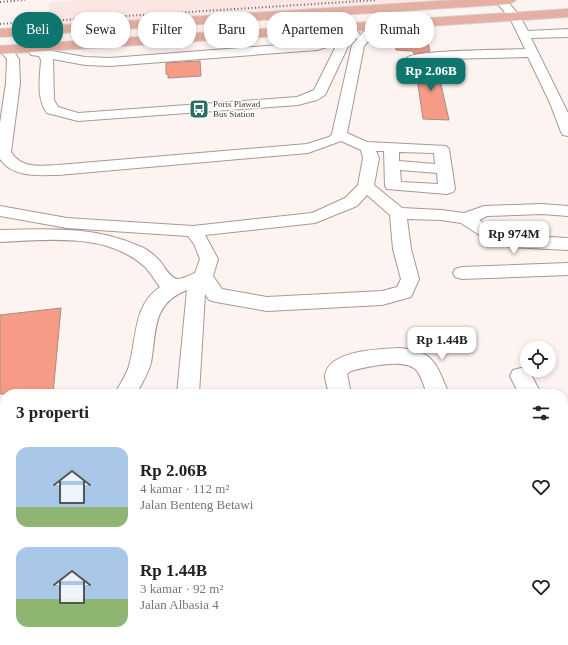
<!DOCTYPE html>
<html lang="id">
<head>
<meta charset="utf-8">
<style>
	body { margin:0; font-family:Georgia,serif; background:#f2f2f2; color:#222; height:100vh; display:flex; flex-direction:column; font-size:15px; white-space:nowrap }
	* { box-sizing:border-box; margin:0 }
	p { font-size:13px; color:#767676 }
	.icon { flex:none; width:22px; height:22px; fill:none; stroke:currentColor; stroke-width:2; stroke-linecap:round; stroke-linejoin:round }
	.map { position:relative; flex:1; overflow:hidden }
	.drawer { position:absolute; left:0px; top:389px; width:568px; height:256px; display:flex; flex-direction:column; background:#fff; border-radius:16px 16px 0 0; box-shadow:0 2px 6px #0003 }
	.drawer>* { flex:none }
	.hud { position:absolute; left:12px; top:12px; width:544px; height:36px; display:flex; gap:8px }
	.controls { position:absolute; left:520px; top:341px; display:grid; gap:8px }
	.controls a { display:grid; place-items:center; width:36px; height:36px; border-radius:50%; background:#fff; box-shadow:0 2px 6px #0003; font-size:20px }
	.price { position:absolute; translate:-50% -34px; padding:0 9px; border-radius:8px; background:#fff; color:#222; font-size:13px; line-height:26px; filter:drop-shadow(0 1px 2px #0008) }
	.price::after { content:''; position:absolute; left:50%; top:24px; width:12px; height:9px; margin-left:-6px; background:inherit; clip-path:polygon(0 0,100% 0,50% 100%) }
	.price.current { background:#0f766e; color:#fff }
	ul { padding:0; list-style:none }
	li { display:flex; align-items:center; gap:12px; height:100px; padding:0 16px }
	li span { display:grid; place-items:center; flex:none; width:112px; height:80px; border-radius:12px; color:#555 }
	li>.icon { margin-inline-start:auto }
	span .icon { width:48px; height:48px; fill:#fffc; stroke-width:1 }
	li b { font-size:17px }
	h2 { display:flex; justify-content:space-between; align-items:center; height:48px; padding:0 16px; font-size:17px }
	.pill { padding:0 14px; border-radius:16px; background:#fff; box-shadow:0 2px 6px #0003; font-size:14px; line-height:36px }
	.pill.current { background:#0f766e; color:#fff }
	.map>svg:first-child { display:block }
</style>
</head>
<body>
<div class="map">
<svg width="568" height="645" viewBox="0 0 568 645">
	<rect width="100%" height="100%" fill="#fdf4f2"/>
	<path fill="#fae7e3" d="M84,0H428L47,25L50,2Z"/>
	<path fill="#f59b86" stroke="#a28e89" d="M395,30L425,32L430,51L414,54L413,51L396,50Z
		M200,61L201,76L168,78V74H166V63Z
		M436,62L449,120L423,119L415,64Z
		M61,308L53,394H0V315Z"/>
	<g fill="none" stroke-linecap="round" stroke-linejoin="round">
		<defs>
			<path id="minor" d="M494,0H506L519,15L528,31L568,29V37L531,38L568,113V136L563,135L561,132L550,103L528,57L444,59L430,62H413L407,58C412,50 509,50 525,49L510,18Z
				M394,21L400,25L398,27L371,38L364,46L347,133L367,142L446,146L449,149L455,189L453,192L447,194L387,189L385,186L384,151H376L379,158L374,185L402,208L441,210L464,213L484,206L542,204L568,206V216L542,214L487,216L479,220L496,230L512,235L568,238V250L510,247L484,238L461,223L441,220L407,219L411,249L419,279L411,297L382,305L267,311L216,302L209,300L205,294L199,394H177L187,290C151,304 157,331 151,363C148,374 141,384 137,394H115C119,385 126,376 129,366C137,338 133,305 160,287C155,281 151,273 145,267C107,232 48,240 0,242V230C47,229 95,226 139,246C146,248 154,255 159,260C164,265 170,279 178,279C183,279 190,275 195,273L200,259L194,244L188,236L67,228L0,216V206L67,218L193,226L312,213L345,198L358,185L363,158L361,150L341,141L308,153L58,175C38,175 13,178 0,159V123L6,83L7,59L0,51L1,46H9L19,59L20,83L11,152C22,169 40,166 58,165L307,144L329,137L332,134L352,45L358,38L351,40L325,95L317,100L298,105L78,121L47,113C36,98 40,78 41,60L39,56L31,55L29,52L31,49L35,48L85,57L110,58L305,43L316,42L354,31L358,32L360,35L359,37L363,32ZM337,44L314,90L297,97L78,113L58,107L54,100L53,59L85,65L110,66L317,50ZM399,152L434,153L435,164L399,161ZM400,170L437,173L438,184L401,182ZM367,195L390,215L393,249L401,279L397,287L382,291L267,297L222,289L213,276L218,259L205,235L315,223L357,206Z
				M568,263V275L462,279L455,277L453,273L455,269L462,267Z
				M399,348C435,351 436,364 449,394H427C424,387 422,377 417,371C406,357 366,367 351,371L347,374L351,394H329C328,388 325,382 325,376C328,350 379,349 399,348Z
				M521,368L529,370L541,394H519L510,376L513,370Z
				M563,450L568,452V480L563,479Z
				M568,608V636L563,637V609Z
				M5,632V640H48L46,645H0V634Z
				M134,640H162L161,645H133Z
				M420,640H476L474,645H418Z"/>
			<path id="major" d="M453,0H516L510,4L0,37V29Z
				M568,9V17L0,54V46Z"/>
		</defs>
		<use href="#minor" stroke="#ac9792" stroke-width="2"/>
		<use href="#major" stroke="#d6d4d3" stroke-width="2"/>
		<use href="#minor" fill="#fff" fill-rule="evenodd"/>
		<use href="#major" fill="#e5afa3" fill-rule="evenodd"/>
		<path stroke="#6c6361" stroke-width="2" stroke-dasharray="1 2.5" stroke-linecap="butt" d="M0,2L25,0
			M0,24L377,0"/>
	</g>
	<defs>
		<symbol id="bus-square" viewBox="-11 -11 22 22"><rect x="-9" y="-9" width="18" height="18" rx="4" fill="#2a7063" stroke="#fff"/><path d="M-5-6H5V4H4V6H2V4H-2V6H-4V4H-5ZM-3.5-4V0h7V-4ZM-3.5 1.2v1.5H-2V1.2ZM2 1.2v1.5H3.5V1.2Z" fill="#fff"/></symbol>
	</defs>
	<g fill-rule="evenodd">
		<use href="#bus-square" x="188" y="98" width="22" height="22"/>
	</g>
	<g text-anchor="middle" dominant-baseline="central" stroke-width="3" stroke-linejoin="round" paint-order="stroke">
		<g font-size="9" fill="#433a38" stroke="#fff" text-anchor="start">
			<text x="213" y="104">Poris Plawad<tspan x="213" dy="10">Bus Station</tspan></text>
		</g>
	</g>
</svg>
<div class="controls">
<a><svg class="icon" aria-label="locate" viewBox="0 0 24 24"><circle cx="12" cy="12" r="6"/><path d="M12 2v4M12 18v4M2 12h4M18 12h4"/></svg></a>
</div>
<b class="price current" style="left:431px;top:92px">Rp 2.06B</b>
<b class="price" style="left:514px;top:255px">Rp 974M</b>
<b class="price" style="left:442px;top:361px">Rp 1.44B</b>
<div class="hud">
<a class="pill current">Beli</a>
<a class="pill">Sewa</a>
<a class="pill">Filter</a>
<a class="pill">Baru</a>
<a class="pill">Apartemen</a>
<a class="pill">Rumah</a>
</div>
<section class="drawer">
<h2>3 properti<svg class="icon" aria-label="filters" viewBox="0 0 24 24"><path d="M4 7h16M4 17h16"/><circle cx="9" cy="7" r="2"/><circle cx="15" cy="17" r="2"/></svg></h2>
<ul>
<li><span style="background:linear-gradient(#a9c7e8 75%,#8fb573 0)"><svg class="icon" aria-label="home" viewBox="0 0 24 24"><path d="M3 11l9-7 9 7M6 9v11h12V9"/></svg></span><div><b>Rp 2.06B</b><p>4 kamar · 112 m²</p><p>Jalan Benteng Betawi</p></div><svg class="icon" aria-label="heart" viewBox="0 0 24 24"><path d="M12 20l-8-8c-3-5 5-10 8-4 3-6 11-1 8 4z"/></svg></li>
<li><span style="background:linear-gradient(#a9c7e8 65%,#8fb573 0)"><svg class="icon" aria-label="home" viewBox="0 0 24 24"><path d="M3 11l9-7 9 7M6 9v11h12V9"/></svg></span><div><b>Rp 1.44B</b><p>3 kamar · 92 m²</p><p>Jalan Albasia 4</p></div><svg class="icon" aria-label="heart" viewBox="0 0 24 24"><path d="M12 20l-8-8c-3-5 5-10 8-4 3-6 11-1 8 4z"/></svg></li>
</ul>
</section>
</div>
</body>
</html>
